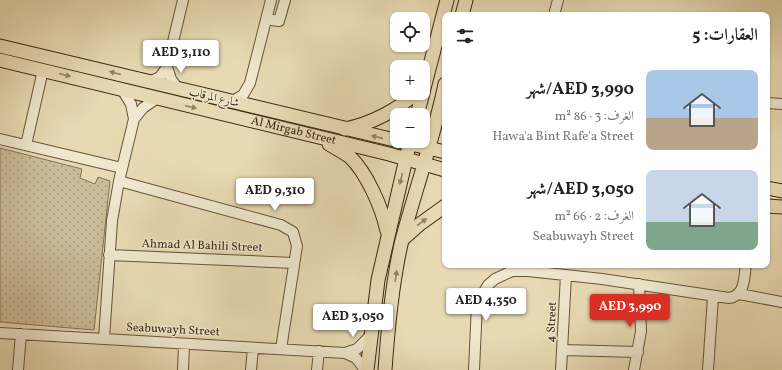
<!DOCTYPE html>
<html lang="ar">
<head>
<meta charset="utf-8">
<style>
	body { margin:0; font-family:Vollkorn,Amiri,serif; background:#f2f2f2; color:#222; direction:rtl; height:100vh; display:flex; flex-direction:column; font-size:15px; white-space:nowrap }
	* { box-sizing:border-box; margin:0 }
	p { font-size:13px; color:#767676 }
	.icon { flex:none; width:22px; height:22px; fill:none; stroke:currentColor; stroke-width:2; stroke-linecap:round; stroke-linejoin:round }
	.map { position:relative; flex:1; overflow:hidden; direction:ltr }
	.side { position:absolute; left:442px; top:12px; width:328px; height:256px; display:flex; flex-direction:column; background:#fff; border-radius:8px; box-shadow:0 1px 3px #0004; direction:rtl }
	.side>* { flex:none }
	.buttons { position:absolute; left:390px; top:12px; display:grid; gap:8px }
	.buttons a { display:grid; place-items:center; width:40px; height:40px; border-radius:8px; background:#fff; box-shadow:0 1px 3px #0004; font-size:20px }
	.price { position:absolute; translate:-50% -34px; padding:0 9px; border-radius:4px; background:#fff; color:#222; font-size:13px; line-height:26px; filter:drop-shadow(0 1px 2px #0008) }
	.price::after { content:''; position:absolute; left:50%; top:24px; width:12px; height:9px; margin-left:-6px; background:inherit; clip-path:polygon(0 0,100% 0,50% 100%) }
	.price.selected { background:#d93025; color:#fff }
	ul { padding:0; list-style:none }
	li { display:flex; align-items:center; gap:12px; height:100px; padding:0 12px }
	li span { display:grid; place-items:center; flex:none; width:112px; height:80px; border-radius:8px; color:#555 }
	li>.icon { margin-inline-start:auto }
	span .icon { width:48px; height:48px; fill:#fffc; stroke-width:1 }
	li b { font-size:17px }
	h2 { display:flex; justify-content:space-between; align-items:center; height:48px; padding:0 12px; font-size:17px }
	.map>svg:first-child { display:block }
</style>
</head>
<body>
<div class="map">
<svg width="782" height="370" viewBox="0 0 782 370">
	<defs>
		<pattern id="park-dots" width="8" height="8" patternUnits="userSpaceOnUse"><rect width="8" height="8" fill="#cabc98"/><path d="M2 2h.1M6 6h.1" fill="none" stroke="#a5997b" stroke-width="1.8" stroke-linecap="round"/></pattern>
	</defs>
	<rect width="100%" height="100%" fill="#e7dab3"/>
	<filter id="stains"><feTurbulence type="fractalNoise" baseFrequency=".005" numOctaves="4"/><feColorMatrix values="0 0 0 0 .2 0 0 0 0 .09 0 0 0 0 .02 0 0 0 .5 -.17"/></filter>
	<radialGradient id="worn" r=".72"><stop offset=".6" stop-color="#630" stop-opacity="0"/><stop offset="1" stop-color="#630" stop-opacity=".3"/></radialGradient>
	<path fill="url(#park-dots)" stroke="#847256" d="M0,148L82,169L80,178L95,184L98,177L110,181L94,330L0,322Z"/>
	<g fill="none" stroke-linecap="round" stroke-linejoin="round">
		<defs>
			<path id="minor" d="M554,15L558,0
				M266,19L279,21L285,0
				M167,67L171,79L178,89
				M149,82L160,77L167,67L183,0
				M231,102L243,95L250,83L271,0
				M767,103L782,104
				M134,119L143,108L156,99
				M0,139L122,168
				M26,145L43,70
				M119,181L281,225L293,232L297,246L281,349
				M109,255L294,263
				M739,294L782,302
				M0,333L345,353L357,349L370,336
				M104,339L112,221L119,181L134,119L131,104L123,91
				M563,350L638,352
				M345,353L356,358L365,370
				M18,370L21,334
				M183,370L184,344
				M251,370L253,348
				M317,370L319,351
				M474,370L477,304L488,285L495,279L512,271H528L602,279L729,298C745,296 744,278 746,265
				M561,370L566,275
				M634,370L641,331L639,284
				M708,370L713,297"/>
			<g id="major">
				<path d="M462,15L466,0"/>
				<path d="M0,46L445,152"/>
				<path id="s1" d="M0,60L389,154L445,170"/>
				<path d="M423,92L447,0"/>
				<path d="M417,115L423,93"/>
				<path d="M345,129C371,124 397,110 416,93"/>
				<path d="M329,144C336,148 343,152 350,157C367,173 382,208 387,231"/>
				<path d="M767,188L782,191"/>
				<path d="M767,206L782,207"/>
				<path d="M403,239L420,224L445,206"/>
				<path d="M367,370L378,280L408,150"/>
				<path d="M385,370C388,327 392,282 402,240C416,188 434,137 445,84"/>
			</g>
		</defs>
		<use href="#minor" stroke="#68543b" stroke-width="12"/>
		<use href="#major" stroke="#3e2713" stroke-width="15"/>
		<use href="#minor" stroke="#efe7ce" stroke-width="10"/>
		<use href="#major" stroke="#e7dab3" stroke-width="13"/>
	</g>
	<defs><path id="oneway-solid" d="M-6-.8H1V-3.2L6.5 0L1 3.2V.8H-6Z"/></defs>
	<g fill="#928063">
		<use href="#oneway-solid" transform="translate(115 73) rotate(-165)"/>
		<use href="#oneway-solid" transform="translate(65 75) rotate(14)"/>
		<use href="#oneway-solid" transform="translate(191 107) rotate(13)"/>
		<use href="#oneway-solid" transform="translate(377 137) rotate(-167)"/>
		<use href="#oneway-solid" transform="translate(401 179) rotate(104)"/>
		<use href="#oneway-solid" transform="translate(422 222) rotate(-37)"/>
		<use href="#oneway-solid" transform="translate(396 276) rotate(-81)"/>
	</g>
	<g text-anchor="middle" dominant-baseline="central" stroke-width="3" stroke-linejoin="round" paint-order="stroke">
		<g font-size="12" fill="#3e2713" stroke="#efe7ce">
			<text transform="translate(214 98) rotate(13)">شارع المرقاب</text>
			<text stroke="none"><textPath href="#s1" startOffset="302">Al Mirgab Street</textPath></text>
			<text transform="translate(202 246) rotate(2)">Ahmad Al Bahili Street</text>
			<text transform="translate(552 322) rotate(-87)">4 Street</text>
			<text transform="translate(173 330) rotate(3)">Seabuwayh Street</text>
		</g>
	</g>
	<rect width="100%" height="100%" filter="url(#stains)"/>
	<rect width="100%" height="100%" fill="url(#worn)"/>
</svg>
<div class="buttons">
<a><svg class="icon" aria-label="locate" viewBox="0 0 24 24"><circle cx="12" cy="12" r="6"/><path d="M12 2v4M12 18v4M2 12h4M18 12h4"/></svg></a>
<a>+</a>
<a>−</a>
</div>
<b class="price" style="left:181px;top:74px">AED 3,110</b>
<b class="price" style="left:275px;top:212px">AED 9,310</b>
<b class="price" style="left:486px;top:322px">AED 4,350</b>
<b class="price selected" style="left:630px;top:328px">AED 3,990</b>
<b class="price" style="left:353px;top:338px">AED 3,050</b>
<section class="side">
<h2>العقارات: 5<svg class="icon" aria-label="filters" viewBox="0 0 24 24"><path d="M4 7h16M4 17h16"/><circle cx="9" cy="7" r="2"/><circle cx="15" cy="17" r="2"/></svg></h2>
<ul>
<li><span style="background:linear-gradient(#a9c7e8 60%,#b9a48a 0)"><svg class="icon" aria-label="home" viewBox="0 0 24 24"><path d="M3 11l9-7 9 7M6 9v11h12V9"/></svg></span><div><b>AED 3,990/شهر</b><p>الغرف: 3 · 86 m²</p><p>Hawa'a Bint Rafe'a Street</p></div></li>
<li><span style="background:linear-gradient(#c9d6e8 65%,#7fa58c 0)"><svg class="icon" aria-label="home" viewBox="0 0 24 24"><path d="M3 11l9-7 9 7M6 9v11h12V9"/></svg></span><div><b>AED 3,050/شهر</b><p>الغرف: 2 · 66 m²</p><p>Seabuwayh Street</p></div></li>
</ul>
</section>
</div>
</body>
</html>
